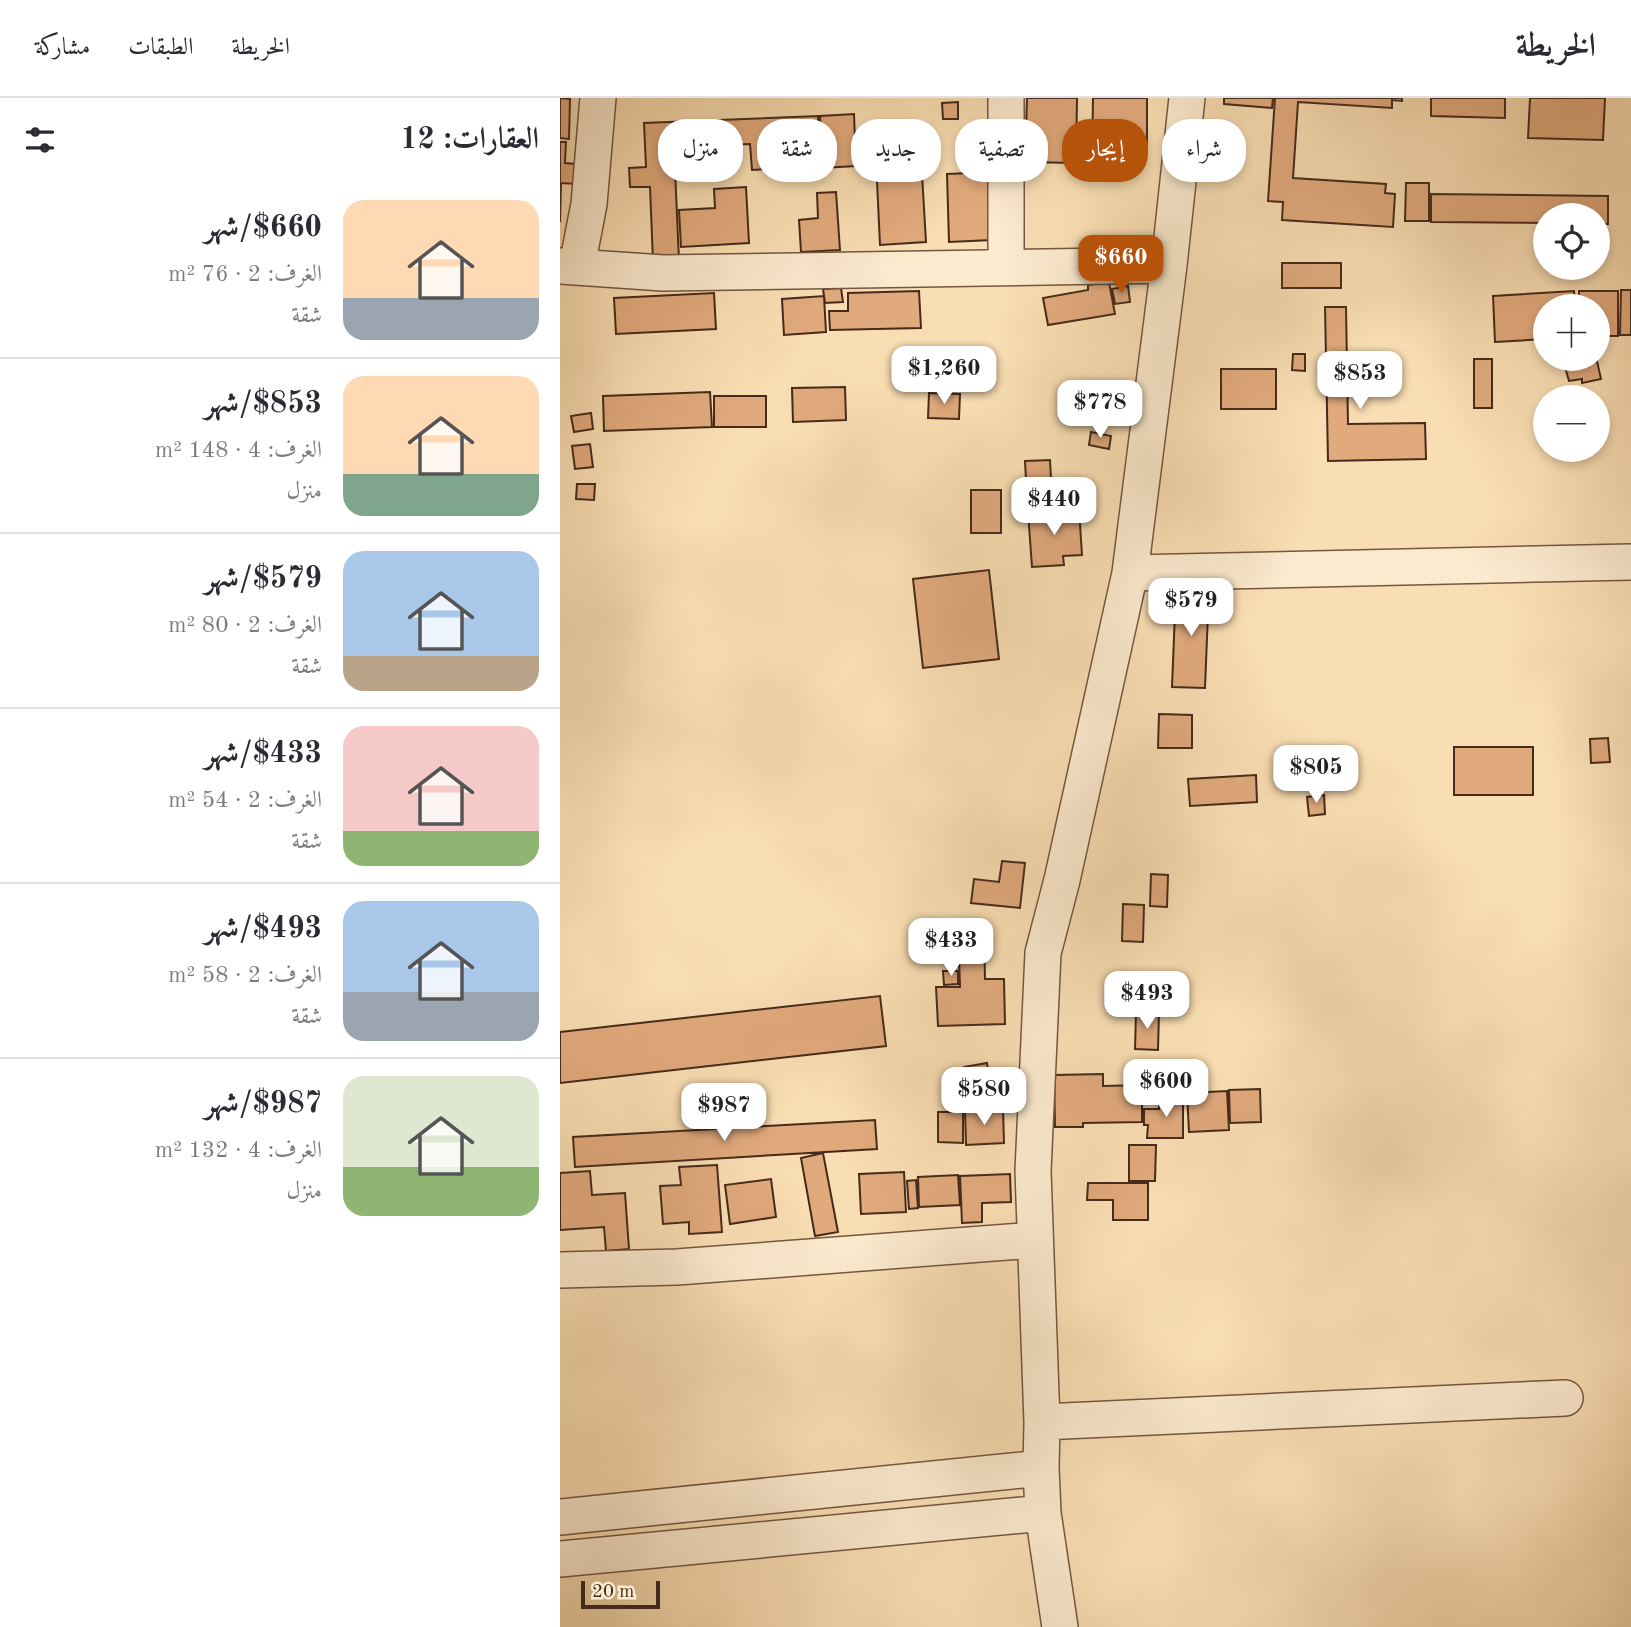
<!DOCTYPE html>
<html lang="ar">
<head>
<meta charset="utf-8">
<style>
	body { margin:0; font-family:"Old Standard TT",Amiri,serif; background:#f7f7f7; color:#2b2b33; direction:rtl; height:100vh; display:flex; flex-direction:column; font-size:26px; white-space:nowrap }
	* { box-sizing:border-box; margin:0 }
	p { font-size:23px; color:#7c7c81 }
	.icon { flex:none; width:38px; height:38px; fill:none; stroke:currentColor; stroke-width:2; stroke-linecap:round; stroke-linejoin:round }
	.map { position:relative; flex:1; overflow:hidden; direction:ltr }
	.sheet { display:flex; flex-direction:column; background:#fff; width:560px }
	.sheet>* { flex:none }
	.banner { position:absolute; left:21px; top:21px; width:665px; height:63px; direction:rtl; display:flex; gap:14px }
	.fabs { position:absolute; left:973px; top:105px; display:grid; gap:14px }
	.fabs a { display:grid; place-items:center; width:77px; height:77px; border-radius:50%; background:#fff; box-shadow:0 4px 10px #0003; font-size:35px }
	.scale { position:absolute; left:21px; bottom:18px; width:79px; box-sizing:border-box; padding-left:7px; border:4px solid #462a1b; border-top:0; font-size:19px; line-height:24px; white-space:nowrap; color:#462a1b; -webkit-text-stroke:5px #fceace; paint-order:stroke }
	.price { position:absolute; translate:-50% -60px; padding:0 16px; border-radius:14px; background:#fff; color:#222; font-size:23px; line-height:46px; filter:drop-shadow(0 2px 4px #0008) }
	.price::after { content:''; position:absolute; left:50%; top:42px; width:21px; height:16px; margin-left:-10px; background:inherit; clip-path:polygon(0 0,100% 0,50% 100%) }
	.price.on { background:#b45309; color:#fff }
	ul { padding:0; list-style:none }
	li { display:flex; align-items:center; gap:21px; height:175px; padding:0 21px }
	li+li { border-top:2px solid #e1e1e2 }
	li span { display:grid; place-items:center; flex:none; width:196px; height:140px; border-radius:21px; color:#555 }
	li>.icon { margin-inline-start:auto }
	span .icon { width:84px; height:84px; fill:#fffc; stroke-width:1 }
	li b { font-size:30px }
	h2 { display:flex; justify-content:space-between; align-items:center; height:84px; padding:0 21px; font-size:30px }
	.chip { padding:0 24px; border-radius:28px; background:#fff; box-shadow:0 4px 10px #0003; font-size:24px; line-height:63px }
	.chip.on { background:#b45309; color:#fff }
	header { display:flex; align-items:center; gap:42px; box-sizing:border-box; height:98px; padding:0 35px; background:#fff; border-bottom:2px solid #e1e1e2 }
	header strong { font-size:33px }
	nav { display:flex; gap:38px; margin-inline-start:auto; font-size:24px }
	main { display:flex; flex:1; min-height:0 }
	.map>svg:first-child { display:block }
</style>
</head>
<body>
<header>
<strong>الخريطة</strong>
<nav><a>الخريطة</a><a>الطبقات</a><a>مشاركة</a></nav>
</header>
<main>
<div class="map">
<svg width="1071" height="1529" viewBox="0 0 1071 1529">
	<rect width="100%" height="100%" fill="#fadeb3"/>
	<filter id="stains"><feTurbulence type="fractalNoise" baseFrequency=".00286" numOctaves="4"/><feColorMatrix values="0 0 0 0 .2 0 0 0 0 .09 0 0 0 0 .02 0 0 0 .5 -.17"/></filter>
	<radialGradient id="worn" r=".72"><stop offset=".6" stop-color="#630" stop-opacity="0"/><stop offset="1" stop-color="#630" stop-opacity=".3"/></radialGradient>
	<path fill="#e1aa7d" stroke="#462a1b" stroke-width="2" d="M0,0L10,1L9,41L0,40Z
		M467,0H517L516,65L465,64Z
		M533,0H587V49L548,48L547,65H532Z
		M664,0H713L712,10L664,6Z
		M715,0H842V3L832,2V10L738,4L733,80L826,86L825,95L835,96L833,129L722,122L723,104L708,103Z
		M871,0H945V20L871,18Z
		M970,0H1045L1043,42L968,40Z
		M398,4V21H383L382,5Z
		M294,16L296,68L262,70L260,18Z
		M258,18L259,44L208,46L209,71L192,72L190,46L114,49L119,162L93,163L90,89H70L69,70L86,69L84,25Z
		M360,42L366,144L320,147L316,62L339,61L338,43Z
		M0,44H6L5,65L16,66V86L1,85L0,124Z
		M429,61L432,142L389,144L387,76L410,75L409,62Z
		M846,85H869V123H845Z
		M186,89L189,145L121,149L119,112L155,110L154,91Z
		M276,94L280,152L241,154L239,122L258,120L257,95Z
		M871,96L1048,98V126H1038V117H985V125L871,124Z
		M722,165H781V190H722Z
		M549,184L555,216L488,227L483,200L528,192V187Z
		M568,188L570,204L555,206L552,191Z
		M281,190L283,204L265,205L263,191Z
		M1061,192H1071V237H1060Z
		M359,193L361,230L270,232L269,213H288V195Z
		M1014,193L1015,208H985V241L935,244L933,198Z
		M1019,193H1058V238H1038V208H1019Z
		M154,195L156,231L56,236L54,200Z
		M264,198L266,234L224,237L222,201Z
		M765,209H786L788,326L865,325L866,361L768,363Z
		M733,256H745V273L732,272Z
		M914,261H932V310H914Z
		M1037,263L1041,281L1022,285V281L1009,283L1005,269Z
		M661,271H716V311H661Z
		M285,289L286,322L233,324L232,290Z
		M150,294L152,329L44,333L43,298Z
		M369,295L400,296L399,321L368,320Z
		M154,298H206V329H154Z
		M31,315L33,331L14,334L11,318Z
		M531,334L551,338L549,351L529,347Z
		M30,346L33,369L15,371L12,348Z
		M490,362L491,380L466,382L465,363Z
		M17,386H35L34,402L16,401Z
		M411,392H441V435H411Z
		M519,411L522,457L503,458L504,467L472,469L468,414Z
		M429,472L439,561L363,570L353,481Z
		M616,489L649,490L645,590L612,589Z
		M599,616L632,617V650H598Z
		M1048,640L1050,664L1031,665L1030,641Z
		M894,649H973V697H894Z
		M696,677L697,704L630,708L628,681Z
		M764,697L765,716L749,718L747,699Z
		M442,763L465,765L460,810L411,805L414,781L439,784Z
		M591,776L608,777L607,809L590,808Z
		M563,806L584,807L583,844L562,843Z
		M424,833L425,881H444L445,926L378,928L376,889H400L398,834Z
		M383,873H398V886L384,887Z
		M320,898L326,948L0,985V934Z
		M576,914H599L598,952L575,951Z
		M427,965L431,991L408,995L404,969Z
		M543,976V988L582,987V1024L523,1025V1029H495L494,977Z
		M700,991L701,1024L670,1025L669,992Z
		M667,993L669,1032L629,1034L627,995Z
		M599,999H623V1040H587L588,1027H584V1011H599Z
		M443,1011L444,1045L406,1047L405,1013Z
		M378,1014H403V1045L378,1044Z
		M315,1022L317,1051L15,1069L13,1039Z
		M569,1047H596L595,1083H569Z
		M263,1055L278,1134L255,1138L241,1060Z
		M157,1067L162,1134L129,1136V1124L103,1126L100,1088L121,1087L119,1069Z
		M30,1073L32,1097L65,1095L69,1151L46,1153L44,1129L0,1132V1075Z
		M344,1074L346,1114L301,1116L299,1076Z
		M450,1076L451,1104L422,1105V1124L402,1125L400,1078Z
		M398,1077L400,1107L359,1109L358,1079Z
		M211,1081L216,1119L170,1126L165,1087Z
		M356,1082L358,1110L349,1111L347,1083Z
		M528,1085H588V1122H553V1102H527Z"/>
	<g fill="none" stroke-linecap="round" stroke-linejoin="round">
		<defs>
			<path id="minor" d="M446,0V169
				M0,168L103,175L609,167
				M17,168L29,106L38,0
				M570,475L1071,464
				M0,1172L117,1169L475,1142
				M482,1324L1005,1300
				M0,1419L481,1370
				M0,1461L483,1415
				M500,1529L483,1415L481,1370L482,1324L473,1073L483,855L502,782L570,475L609,167L627,0"/>
		</defs>
		<use href="#minor" stroke="#735741" stroke-width="38"/>
		<use href="#minor" stroke="#fceace" stroke-width="35"/>
	</g>
	<rect width="100%" height="100%" filter="url(#stains)"/>
	<rect width="100%" height="100%" fill="url(#worn)"/>
</svg>
<div class="fabs">
<a><svg class="icon" aria-label="locate" viewBox="0 0 24 24"><circle cx="12" cy="12" r="6"/><path d="M12 2v4M12 18v4M2 12h4M18 12h4"/></svg></a>
<a>+</a>
<a>−</a>
</div>
<div class="scale">20 m</div>
<b class="price on" style="left:561px;top:197px">$660</b>
<b class="price" style="left:384px;top:308px">$1,260</b>
<b class="price" style="left:800px;top:313px">$853</b>
<b class="price" style="left:540px;top:342px">$778</b>
<b class="price" style="left:494px;top:439px">$440</b>
<b class="price" style="left:631px;top:540px">$579</b>
<b class="price" style="left:756px;top:707px">$805</b>
<b class="price" style="left:391px;top:880px">$433</b>
<b class="price" style="left:587px;top:933px">$493</b>
<b class="price" style="left:606px;top:1021px">$600</b>
<b class="price" style="left:424px;top:1029px">$580</b>
<b class="price" style="left:164px;top:1045px">$987</b>
<div class="banner">
<a class="chip">شراء</a>
<a class="chip on">إيجار</a>
<a class="chip">تصفية</a>
<a class="chip">جديد</a>
<a class="chip">شقة</a>
<a class="chip">منزل</a>
</div>
</div>
<section class="sheet">
<h2>العقارات: 12<svg class="icon" aria-label="filters" viewBox="0 0 24 24"><path d="M4 7h16M4 17h16"/><circle cx="9" cy="7" r="2"/><circle cx="15" cy="17" r="2"/></svg></h2>
<ul>
<li><span style="background:linear-gradient(#ffd9b3 70%,#9aa5b1 0)"><svg class="icon" aria-label="home" viewBox="0 0 24 24"><path d="M3 11l9-7 9 7M6 9v11h12V9"/></svg></span><div><b>$660/شهر</b><p>الغرف: 2 · 76 m²</p><p>شقة</p></div></li>
<li><span style="background:linear-gradient(#ffd9b3 70%,#7fa58c 0)"><svg class="icon" aria-label="home" viewBox="0 0 24 24"><path d="M3 11l9-7 9 7M6 9v11h12V9"/></svg></span><div><b>$853/شهر</b><p>الغرف: 4 · 148 m²</p><p>منزل</p></div></li>
<li><span style="background:linear-gradient(#a9c7e8 75%,#b9a48a 0)"><svg class="icon" aria-label="home" viewBox="0 0 24 24"><path d="M3 11l9-7 9 7M6 9v11h12V9"/></svg></span><div><b>$579/شهر</b><p>الغرف: 2 · 80 m²</p><p>شقة</p></div></li>
<li><span style="background:linear-gradient(#f6c9c9 75%,#8fb573 0)"><svg class="icon" aria-label="home" viewBox="0 0 24 24"><path d="M3 11l9-7 9 7M6 9v11h12V9"/></svg></span><div><b>$433/شهر</b><p>الغرف: 2 · 54 m²</p><p>شقة</p></div></li>
<li><span style="background:linear-gradient(#a9c7e8 65%,#9aa5b1 0)"><svg class="icon" aria-label="home" viewBox="0 0 24 24"><path d="M3 11l9-7 9 7M6 9v11h12V9"/></svg></span><div><b>$493/شهر</b><p>الغرف: 2 · 58 m²</p><p>شقة</p></div></li>
<li><span style="background:linear-gradient(#dfe7d0 65%,#8fb573 0)"><svg class="icon" aria-label="home" viewBox="0 0 24 24"><path d="M3 11l9-7 9 7M6 9v11h12V9"/></svg></span><div><b>$987/شهر</b><p>الغرف: 4 · 132 m²</p><p>منزل</p></div></li>
</ul>
</section>
</main>
</body>
</html>
